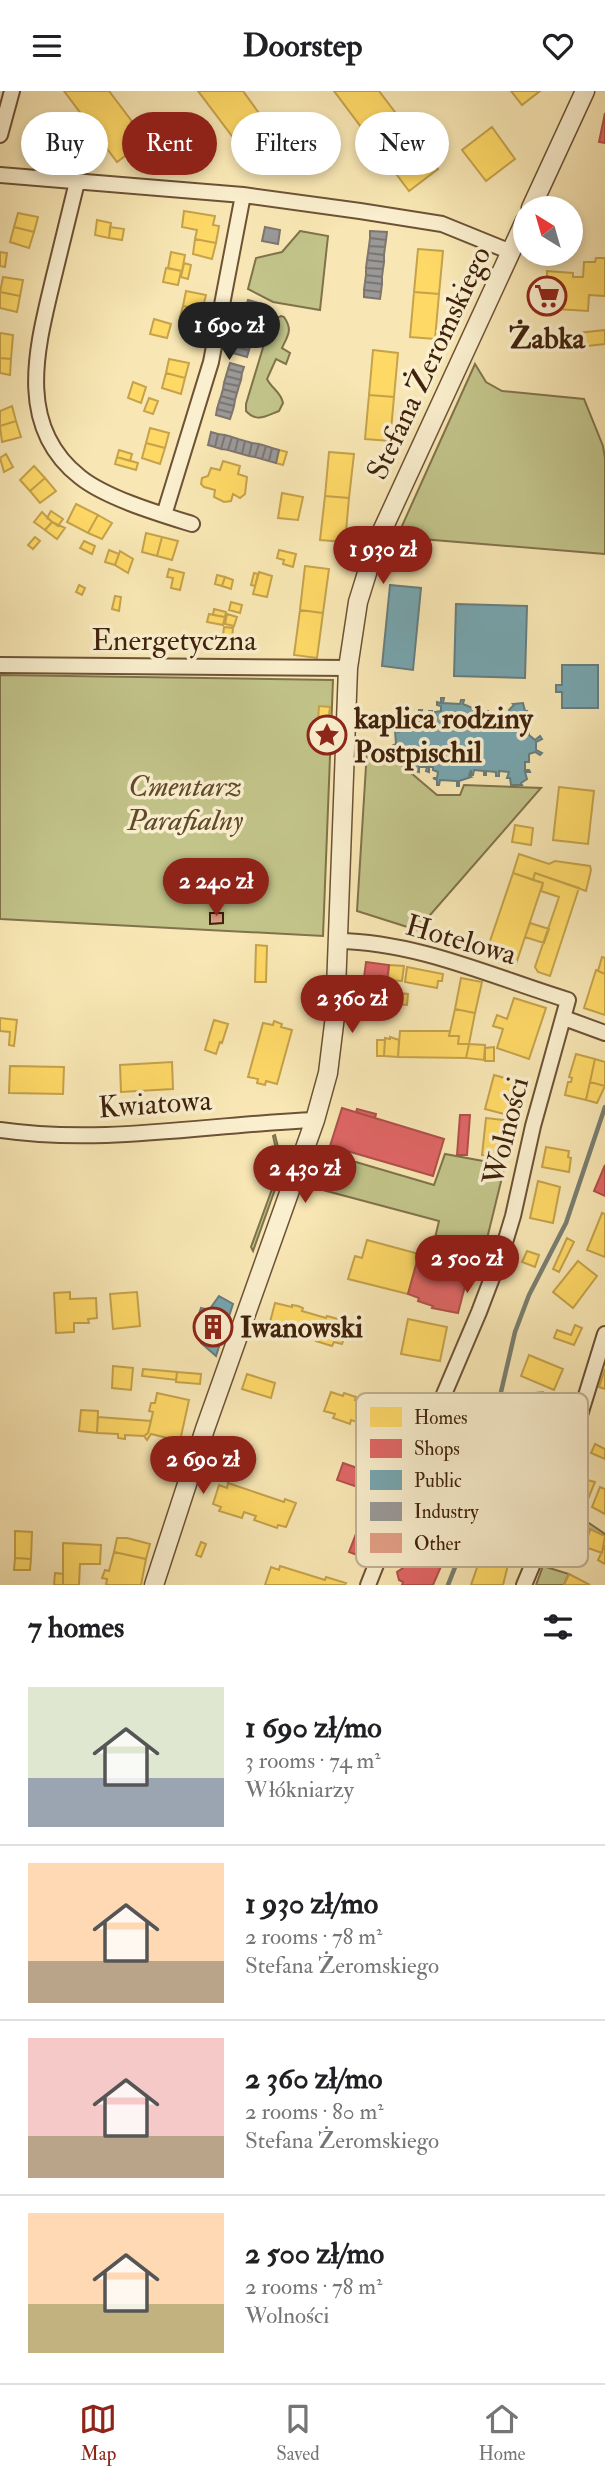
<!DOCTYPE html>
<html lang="en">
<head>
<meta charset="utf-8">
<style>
	body { margin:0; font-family:"IM FELL Double Pica",serif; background:#f6f6f6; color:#202124; height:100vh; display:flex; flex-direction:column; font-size:26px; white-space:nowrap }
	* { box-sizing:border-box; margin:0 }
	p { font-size:23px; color:#757577 }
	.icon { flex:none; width:38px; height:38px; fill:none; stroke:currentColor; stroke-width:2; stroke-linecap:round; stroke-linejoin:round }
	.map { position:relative; height:1494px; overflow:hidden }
	.panel { display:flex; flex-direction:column; background:#fff; flex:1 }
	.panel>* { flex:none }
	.guide { position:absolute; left:21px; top:21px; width:564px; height:63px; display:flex; gap:14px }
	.needle { width:46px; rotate:323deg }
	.tools { position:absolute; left:513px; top:105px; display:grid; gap:14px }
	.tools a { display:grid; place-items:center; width:70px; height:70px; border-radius:50%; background:#fff; box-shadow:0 4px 10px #0003; font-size:35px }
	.price { position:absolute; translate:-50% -60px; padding:0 16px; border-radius:24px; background:#8f2418; color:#fff; font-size:23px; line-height:46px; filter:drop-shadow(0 2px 4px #0008) }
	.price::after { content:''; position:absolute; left:50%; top:42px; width:21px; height:16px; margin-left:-10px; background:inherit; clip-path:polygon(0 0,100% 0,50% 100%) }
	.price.current { background:#222; color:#fff }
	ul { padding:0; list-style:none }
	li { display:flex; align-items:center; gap:21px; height:175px; padding:0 28px }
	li+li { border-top:2px solid #e0e0e0 }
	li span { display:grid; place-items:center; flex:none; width:196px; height:140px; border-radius:0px; color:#555 }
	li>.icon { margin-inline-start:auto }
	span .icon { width:84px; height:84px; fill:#fffc; stroke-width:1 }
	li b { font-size:30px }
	h2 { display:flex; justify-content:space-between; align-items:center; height:84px; padding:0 28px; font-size:30px }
	.tag { padding:0 24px; border-radius:32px; background:#fff; box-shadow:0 4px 10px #0003; font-size:24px; line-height:63px }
	.tag.current { background:#8f2418; color:#fff }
	header { display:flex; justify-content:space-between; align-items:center; height:91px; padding:0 28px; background:#fff; font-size:32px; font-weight:700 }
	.menu { display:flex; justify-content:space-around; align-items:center; height:98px; border-top:2px solid #e0e0e0; background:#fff; font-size:19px; color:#757577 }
	.menu a { display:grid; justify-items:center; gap:4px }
	.menu .current { color:#8f2418 }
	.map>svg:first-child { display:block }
</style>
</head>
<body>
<header><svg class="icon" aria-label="menu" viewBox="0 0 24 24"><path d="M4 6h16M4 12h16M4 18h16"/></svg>Doorstep<svg class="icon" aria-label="heart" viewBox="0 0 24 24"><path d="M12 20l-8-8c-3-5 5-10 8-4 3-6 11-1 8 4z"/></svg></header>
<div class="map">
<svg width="605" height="1494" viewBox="0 0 605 1494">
	<rect width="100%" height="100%" fill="#f8e7b4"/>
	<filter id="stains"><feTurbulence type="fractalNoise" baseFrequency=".00286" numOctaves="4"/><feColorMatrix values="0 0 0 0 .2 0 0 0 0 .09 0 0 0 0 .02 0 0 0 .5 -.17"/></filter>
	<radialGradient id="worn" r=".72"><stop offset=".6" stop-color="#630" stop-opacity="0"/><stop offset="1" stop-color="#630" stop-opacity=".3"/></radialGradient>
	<path fill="#c2c48a" stroke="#80724b" stroke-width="2" d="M300,140L328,145L320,219L273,211L248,198L256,167L282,161Z
		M281,225L284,226C293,239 288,244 282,257L290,262L286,273L276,268L267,288C272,298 281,301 283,312L279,320C266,325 257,332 246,320V313L271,230Z
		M475,273L486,291L502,300L584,308L603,355L605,367V463L397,446Z
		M0,584L333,589L323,845L0,828Z
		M367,659H384L437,704H460L464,694L541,697L417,839L357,820Z
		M275,1044L283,1076L253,1160L251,1156L280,1076L273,1045Z
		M315,1059L434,1094L445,1063L505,1074L484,1160L435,1147L439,1130L304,1094Z
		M564,1415L605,1443V1445L571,1432L572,1427L562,1421Z
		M543,1475L569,1483L564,1494H536Z"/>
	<path fill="#ffd966" stroke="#c5a24b" stroke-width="2" d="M64,0H109L146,49L117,71Z
		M198,0H243L266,32L238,53Z
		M334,0H379L438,78L409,100Z
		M511,0H540L522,14Z
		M492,36L515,68L486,90L462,59Z
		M184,120L215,125L213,134L219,135L216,152L195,148L197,139L182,136Z
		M18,122L38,126L34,141L14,136Z
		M97,129L111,132L109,147L95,144Z
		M14,136L34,141L29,157L10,151Z
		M110,136L124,138L122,149L109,147Z
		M195,148L216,152L212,168L193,163Z
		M418,158L443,160L439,203L414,201Z
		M0,161L7,162L5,176L0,175Z
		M171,161L185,164L182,180L168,177Z
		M596,167H605V205L589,204L588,220L541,217L542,191H547V180L573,182V186H583L584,171H595Z
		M184,172L191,174L188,188L181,186Z
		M166,177L181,180L178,194L163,191Z
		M3,186L23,189L20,205L0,201Z
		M186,200L206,204L202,219L183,215Z
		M0,201L20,205L17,221L0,217Z
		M414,201L439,203L435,248L410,246Z
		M183,215L202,219L199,236L179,230Z
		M154,228L171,233L167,247L150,243Z
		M605,239V253L579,256L578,242Z
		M0,242L13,244L11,268L0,267Z
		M373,259L398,262L394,306L369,304Z
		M0,267L11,268L10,284L0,282Z
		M169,268L189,272L185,287L166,282Z
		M166,282L185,287L181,303L162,297Z
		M133,291L146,296L141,312L128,307Z
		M369,304L394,306L390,350L365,348Z
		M149,307L158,310L153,323L144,320Z
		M12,315L16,330L0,335V320Z
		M16,330L21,346L2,351L0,335Z
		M150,337L169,342L165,357L146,352Z
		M146,352L165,357L160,373L142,367Z
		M119,359L132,363L130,370L117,366Z
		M279,359L287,361L283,374L276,372Z
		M329,361L354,363L349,407L325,405Z
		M6,363L13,376L4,381L0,367Z
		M117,366L138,372L136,379L115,373Z
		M223,370L240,375L238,383L247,386L245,403L240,407L233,403L231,410L224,411L214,406L215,399L204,396L201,393L202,387L208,385L211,377L220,379Z
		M34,375L45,387L30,400L20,389Z
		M45,387L56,400L40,412L30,400Z
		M282,402L303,406L298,429L278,427Z
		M325,405L349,407L345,451L320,449Z
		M76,413L98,424L88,442L67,431Z
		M51,420L63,428L58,435L47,427Z
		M42,421L52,431L45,439L34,431Z
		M98,424L112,432L102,448L88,442Z
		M52,431L65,437L57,448L45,439Z
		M146,442L162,446L157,465L142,461Z
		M35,446L40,450L33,458L28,454Z
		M162,446L178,450L172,469L157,465Z
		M84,450L95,455L92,463L80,457Z
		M109,459L119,463L115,474L105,471Z
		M279,459L296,463L293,476L283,473L284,469L277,467Z
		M120,460L133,468L128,482L115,474Z
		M305,475L329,478L323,522L300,519Z
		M169,478L184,482L180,499L171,497L173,487L167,486Z
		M259,481L272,485L267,506L253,503Z
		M254,482L258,483L255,495L251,494Z
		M217,484L225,486L222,495L215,493Z
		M225,486L233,489L231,498L222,495Z
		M79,494L85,497L82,504L76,501Z
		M115,505L121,506L119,520L112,518Z
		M231,511L242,514L240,522L229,519Z
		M214,518L226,521L225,526L213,524Z
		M300,519L323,522L317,567L294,564Z
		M209,523L225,526L223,534L207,531Z
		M227,523L237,526L234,535L225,533Z
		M224,536L233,537L232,547L223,545Z
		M319,615L330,616L328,632L318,631Z
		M316,639H327L328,649H316Z
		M559,696L594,700L588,753L553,749Z
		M515,734L533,737L531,754L512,751Z
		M519,763L549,773L555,770L590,775L591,779L586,800L535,782L533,789L513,782Z
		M513,782L543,792L516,873L486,862Z
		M535,782L579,797L550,885L538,881L535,876L559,806L541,800L543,792L533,789Z
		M530,832L549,838L544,852L525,846Z
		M256,854L267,855L266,891H255Z
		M602,866L605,867V883L598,880Z
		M389,874L404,875L402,890L388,889Z
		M407,876L443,883L442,890H438L437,897L405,891Z
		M596,879L605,883V924L584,917Z
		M461,887L482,891L475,922L455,918Z
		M399,902L408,903L407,914L399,913Z
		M514,907L546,917L529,968L497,957L503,938L493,935L497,924L507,928Z
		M455,918L475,922L469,953H458L459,945H449Z
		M0,927L17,929L14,955L9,954L10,941L0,940Z
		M214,929L228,933L222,952L220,951L216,963L205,959Z
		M274,930L282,933L281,936L292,939L277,993L266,990L265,994L257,992L258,988L248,986L263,932L273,934Z
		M400,940H450L449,945H459L458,953H469L466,967L398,966Z
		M390,946L399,949L398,966L384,965L385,947L390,948Z
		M377,949H385L384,965H377Z
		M469,953L485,954L484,969L466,967Z
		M494,956V970H485V957Z
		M576,963L595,968L586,1009L565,1004L568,991H571L572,987L569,986Z
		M595,968L605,971V995L590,991Z
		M172,971L173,998L121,1001L120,974Z
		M10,975L64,976L63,1003L9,1002Z
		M494,984L516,990L508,1024L485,1018Z
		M590,991L605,995L597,1012L586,1009Z
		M486,1027L512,1030L508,1067L482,1064Z
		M546,1056L569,1060L568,1066L571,1067L569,1081L542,1076Z
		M538,1090L560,1096L553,1132L530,1127Z
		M602,1122L605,1123V1166L587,1159Z
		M567,1147L574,1151L559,1181L553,1178Z
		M367,1149L419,1163L408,1203L348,1188L355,1165L362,1167Z
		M527,1160L539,1164L535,1176L522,1171Z
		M578,1170L597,1185L573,1217L553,1201Z
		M70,1201V1208L96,1207L97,1227L88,1228L89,1232H74V1241L56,1242L54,1202Z
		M137,1201L140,1235L113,1238L110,1203Z
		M275,1212L292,1216V1214L298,1215L303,1217L302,1220L326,1227L327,1225L338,1228L337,1231L348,1234L342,1253L334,1251L332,1255L316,1250L317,1245L299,1240L298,1244L281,1239L283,1235L270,1231Z
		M408,1228L447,1236L440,1270L401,1263Z
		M575,1234L582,1237L574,1254L554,1247L557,1239L571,1244Z
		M529,1264L563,1278L554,1299L521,1285Z
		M113,1275L133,1277L131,1299L112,1297Z
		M143,1278L177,1281L176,1289L142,1285Z
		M605,1278V1298L599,1296Z
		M177,1281L201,1283L200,1293L176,1291Z
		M247,1283L275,1292L271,1307L242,1298Z
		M331,1301L343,1305L344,1302L356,1306L355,1309L378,1316L379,1314L384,1316L400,1323L394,1342L386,1340L385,1344L368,1338L369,1335L351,1329L350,1333L333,1327L335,1323L324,1320Z
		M543,1301L549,1321H541L542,1334L520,1336L519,1321H513L511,1317L515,1304Z
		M157,1302L189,1309L180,1350L151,1343L147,1349L144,1345L148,1342L153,1321L149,1320L151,1312H155Z
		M81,1319L98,1320L97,1342L79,1340Z
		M98,1326L151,1330L148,1342L144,1345L125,1344V1348L118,1347V1343L97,1342Z
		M595,1353L605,1358V1368L591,1362Z
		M571,1385L595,1391L586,1413L564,1406Z
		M228,1392L284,1411L285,1408L296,1412L286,1436L278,1434L277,1437L254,1429L256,1425L244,1421L242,1427L219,1420L221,1416L213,1413L219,1394L227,1397Z
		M600,1396L605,1398V1423L592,1416Z
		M571,1432L590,1439L579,1472L559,1465Z
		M590,1438L605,1445L602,1462L588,1457L587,1459L584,1458Z
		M15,1440L32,1441L31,1468L15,1467Z
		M117,1447H127L150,1453L146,1468L114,1461Z
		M201,1451L206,1453L201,1466L196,1464Z
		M63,1452L101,1454L100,1473H80L79,1494H63Z
		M605,1454V1473L598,1469Z
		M114,1461L146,1468L141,1494H106L107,1488L102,1487L105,1479L109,1480Z
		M481,1465L508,1474L503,1494H471Z
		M15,1467L31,1468L30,1479H14Z
		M280,1475L325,1489L326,1486L346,1492L345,1494H265L271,1476L279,1479Z
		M55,1482L63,1483V1494H54Z
		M569,1483L590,1494H564Z"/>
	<path fill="#e06666" stroke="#b0514b" stroke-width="2" d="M605,22V52L599,51Z
		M366,871L389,874L386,897L363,894Z
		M342,1017L444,1048L433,1085L330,1055Z
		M357,1018L376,1023L375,1027L356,1021Z
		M460,1024H470L467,1064H457Z
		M605,1074V1105L594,1100Z
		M435,1162L471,1172L458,1222L432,1217L433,1215L418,1210L419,1207L408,1203L419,1163L434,1167Z
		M343,1372L380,1385L375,1402L337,1389Z
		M359,1435L372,1440L362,1466L349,1461Z
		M413,1462L443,1471L433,1494H402L403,1491L399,1489L397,1481L403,1477L407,1468L409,1469Z"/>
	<path fill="#76a5af" stroke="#667d7e" stroke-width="2" d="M390,494L421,497L413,579L382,575Z
		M456,513L527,515L525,587L454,585Z
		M562,574H598V617H562V601H556V594H562Z
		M441,607H444L443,612L460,613L461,609H464L463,613L475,618L473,620V625L476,620V624L486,625V620H488V625H498V621H500V625L511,626L509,619L514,614L513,613L523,612L525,620H527L526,626H530V629H526L525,637H529V644L535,649L540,645L542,648L536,651V659L542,662L540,664L535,661L529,663V671H525V679H529L530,681H525L527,688L521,692L522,694H511L510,687H507L509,681L499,680V685H496V681L486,680V684H484V680L474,679L473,684H471V679L469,685L471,686L459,690V695H457V690L440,689L439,694H437V689L433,687H437L438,681L433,679V676H429V681L426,680L427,676H419V681L416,680V676H412V672L417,673V662H409V665H406V661L398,655L394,658L392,655L396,653L395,639L398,641L407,638V632L410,633V638H418L419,626H414L415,623H419V619H422L421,623L429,624V620H432V624H436L435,621L441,620V615L437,614V611L441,612Z
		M219,1205L233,1213L216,1265L201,1252L199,1242L201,1232L197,1229L201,1217L209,1219Z"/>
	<path fill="#999" stroke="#7e756f" stroke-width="2" d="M265,136L280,139L278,153L262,150Z
		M370,140L387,141L386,149L370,147Z
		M370,147L386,149L385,156L369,155Z
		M369,155L385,156L384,164L368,162Z
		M368,162L384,164V171L367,169Z
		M367,169L384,171L383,178L366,177Z
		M366,177L383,178L382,186L366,184Z
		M366,184L382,186V193L365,191Z
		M365,191L382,193L381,201L364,199Z
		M364,199L381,201L380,208L364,206Z
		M248,209L262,213L260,219L246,216Z
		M246,216L260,219L258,226L244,222Z
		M244,222L258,226L256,233L242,229Z
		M242,229L256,233L254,239L240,236Z
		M240,236L254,239L252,246L238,242Z
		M238,242L252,246L251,253L237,249Z
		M237,249L251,253L249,259L235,256Z
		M235,256L249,259L247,266L233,262Z
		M230,272L244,276L242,282L228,278Z
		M228,278L242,282L241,289L226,285Z
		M226,285L241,289L239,295L224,292Z
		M224,292L239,295L237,302L223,298Z
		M223,298L237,302L235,309L221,305Z
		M221,305L235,309L234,315L219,311Z
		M219,311L234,315L232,322L217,318Z
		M217,318L232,322L230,328L216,324Z
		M211,341L218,343L215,356L208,354Z
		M218,343L225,344L221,358L215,356Z
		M225,344L232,346L228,359L221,358Z
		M232,346L238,348L235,361L228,359Z
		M238,348L245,350L242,363L235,361Z
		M245,350L252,352L249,365L242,363Z
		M252,352L259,353L255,366L249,365Z
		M259,353L266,355L262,368L255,366Z
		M266,355L272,357L269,370L262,368Z
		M272,357L279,359L276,372L269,370Z"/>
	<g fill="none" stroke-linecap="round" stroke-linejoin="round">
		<path stroke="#797f71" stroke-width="4.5" d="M448,1494L488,1392L495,1365L501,1301L515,1241L529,1204L566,1132L605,1016"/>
	</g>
	<path fill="#e29e85" stroke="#3f210c" stroke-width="2" d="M210,822H223V832L210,833Z"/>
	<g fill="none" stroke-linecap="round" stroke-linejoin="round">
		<defs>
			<path id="minor" d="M0,44L12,0
				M0,84L243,104L360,120L442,133L511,161
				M77,91C69,123 61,156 53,189C37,256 15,335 80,386C106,407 160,423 192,433
				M164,424L211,271L243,104
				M0,574L348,577
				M338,850C418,851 493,886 568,909L533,1035L513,1125L503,1158L479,1221L436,1322L368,1494
				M564,927L605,942
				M0,1039C104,1054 210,1033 315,1029
				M524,1494L537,1463L605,1243"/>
			<path id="tertiary" d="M531,117L585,0
				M154,1494L205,1338L315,1029L328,982L335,925L348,577L358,511L376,453L525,130"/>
		</defs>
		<use href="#minor" stroke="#6d5236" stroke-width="18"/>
		<use href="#tertiary" stroke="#6d5236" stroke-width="21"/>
		<use href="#minor" stroke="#faefce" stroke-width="14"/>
		<use href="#tertiary" stroke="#faefce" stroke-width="18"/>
	</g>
	<defs>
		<symbol id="supermarket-ring" viewBox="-11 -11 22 22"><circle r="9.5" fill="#faefce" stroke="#8f2418" stroke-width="1.5"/><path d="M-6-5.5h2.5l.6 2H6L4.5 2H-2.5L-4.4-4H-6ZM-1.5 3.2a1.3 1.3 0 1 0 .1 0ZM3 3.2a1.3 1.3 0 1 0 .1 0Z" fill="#8f2418"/></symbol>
		<symbol id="sight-ring" viewBox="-11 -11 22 22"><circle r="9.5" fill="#faefce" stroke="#8f2418" stroke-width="1.5"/><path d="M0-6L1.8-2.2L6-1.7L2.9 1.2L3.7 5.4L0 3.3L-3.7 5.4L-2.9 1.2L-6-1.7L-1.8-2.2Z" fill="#8f2418"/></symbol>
		<symbol id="building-ring" viewBox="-11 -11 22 22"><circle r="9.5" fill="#faefce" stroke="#8f2418" stroke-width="1.5"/><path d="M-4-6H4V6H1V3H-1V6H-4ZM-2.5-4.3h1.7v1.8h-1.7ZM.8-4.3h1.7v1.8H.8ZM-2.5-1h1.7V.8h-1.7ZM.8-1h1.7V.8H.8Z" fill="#8f2418"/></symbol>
	</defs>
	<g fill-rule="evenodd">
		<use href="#supermarket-ring" x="525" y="183" width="44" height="44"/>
		<use href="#sight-ring" x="305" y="622" width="44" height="44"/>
		<use href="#building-ring" x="191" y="1214" width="44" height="44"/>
	</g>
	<g text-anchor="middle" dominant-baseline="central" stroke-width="7" stroke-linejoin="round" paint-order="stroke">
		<g font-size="30" font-weight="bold" fill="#3f210c" stroke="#faefce" text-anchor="start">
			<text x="547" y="247" text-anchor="middle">Żabka</text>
			<text x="354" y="627">kaplica rodziny<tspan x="354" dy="34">Postpischil</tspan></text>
			<text x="240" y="1236">Iwanowski</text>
		</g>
		<g font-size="30" fill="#3f210c" stroke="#faefce">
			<text transform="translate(429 272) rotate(-65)">Stefana Żeromskiego</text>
			<text x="174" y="549">Energetyczna</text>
			<text transform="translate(461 849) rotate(16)">Hotelowa</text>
			<text transform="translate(155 1013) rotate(-4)">Kwiatowa</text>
			<text transform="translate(506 1040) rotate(-76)">Wolności</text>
		</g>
		<g font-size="30" font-style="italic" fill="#604a2c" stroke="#faefce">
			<text x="185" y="695">Cmentarz<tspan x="185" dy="34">Parafialny</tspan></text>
		</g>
	</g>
	<rect x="356" y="1302" width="232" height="174" rx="10" fill="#faefce" stroke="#c2b194" stroke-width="2"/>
	<rect x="370" y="1316" width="32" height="20" fill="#ffd966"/>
	<rect x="370" y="1348" width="32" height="19" fill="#e06666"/>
	<rect x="370" y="1379" width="32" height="20" fill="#76a5af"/>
	<rect x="370" y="1411" width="32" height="19" fill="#999"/>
	<rect x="370" y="1442" width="32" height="20" fill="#e29e85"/>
	<g font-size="19" fill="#3f210c">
		<text x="414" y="1333">Homes</text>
		<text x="414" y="1364">Shops</text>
		<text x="414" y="1396">Public</text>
		<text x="414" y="1427">Industry</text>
		<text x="414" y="1459">Other</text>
	</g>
	<rect width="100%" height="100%" filter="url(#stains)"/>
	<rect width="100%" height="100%" fill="url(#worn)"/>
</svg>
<div class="tools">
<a><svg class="needle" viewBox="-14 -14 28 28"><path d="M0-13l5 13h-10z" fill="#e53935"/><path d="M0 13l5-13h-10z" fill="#757577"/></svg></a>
</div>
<b class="price current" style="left:229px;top:271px">1 690 zł</b>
<b class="price" style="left:383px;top:495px">1 930 zł</b>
<b class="price" style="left:216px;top:827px">2 240 zł</b>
<b class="price" style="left:352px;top:944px">2 360 zł</b>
<b class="price" style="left:305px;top:1114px">2 430 zł</b>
<b class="price" style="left:467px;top:1204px">2 500 zł</b>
<b class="price" style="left:203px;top:1405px">2 690 zł</b>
<div class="guide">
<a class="tag">Buy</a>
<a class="tag current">Rent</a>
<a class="tag">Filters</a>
<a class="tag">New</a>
</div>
</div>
<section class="panel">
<h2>7 homes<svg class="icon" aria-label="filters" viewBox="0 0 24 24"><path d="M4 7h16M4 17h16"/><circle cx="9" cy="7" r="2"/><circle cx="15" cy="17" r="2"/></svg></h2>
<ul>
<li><span style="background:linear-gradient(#dfe7d0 65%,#9aa5b1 0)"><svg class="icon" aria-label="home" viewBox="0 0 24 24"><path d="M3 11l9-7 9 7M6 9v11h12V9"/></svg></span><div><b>1 690 zł/mo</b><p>3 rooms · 74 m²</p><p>Włókniarzy</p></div></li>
<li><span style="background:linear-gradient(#ffd9b3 70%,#b9a48a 0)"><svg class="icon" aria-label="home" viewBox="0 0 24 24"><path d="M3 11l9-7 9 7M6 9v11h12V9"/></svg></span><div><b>1 930 zł/mo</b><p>2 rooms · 78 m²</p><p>Stefana Żeromskiego</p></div></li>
<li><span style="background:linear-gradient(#f6c9c9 70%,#b9a48a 0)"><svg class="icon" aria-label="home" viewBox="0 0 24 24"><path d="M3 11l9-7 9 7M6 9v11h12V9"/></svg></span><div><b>2 360 zł/mo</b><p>2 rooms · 80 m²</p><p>Stefana Żeromskiego</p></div></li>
<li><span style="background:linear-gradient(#ffd9b3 65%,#c2b280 0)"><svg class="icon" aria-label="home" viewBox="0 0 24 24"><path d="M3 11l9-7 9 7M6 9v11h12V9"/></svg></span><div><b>2 500 zł/mo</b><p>2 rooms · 78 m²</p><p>Wolności</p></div></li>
</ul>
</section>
<nav class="menu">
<a class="current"><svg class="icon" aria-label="map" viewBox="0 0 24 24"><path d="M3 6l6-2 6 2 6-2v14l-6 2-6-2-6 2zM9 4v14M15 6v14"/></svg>Map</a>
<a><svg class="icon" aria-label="saved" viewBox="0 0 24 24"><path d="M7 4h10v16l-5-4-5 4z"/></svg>Saved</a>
<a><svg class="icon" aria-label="home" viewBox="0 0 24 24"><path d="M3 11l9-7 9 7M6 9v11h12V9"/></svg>Home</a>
</nav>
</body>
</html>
